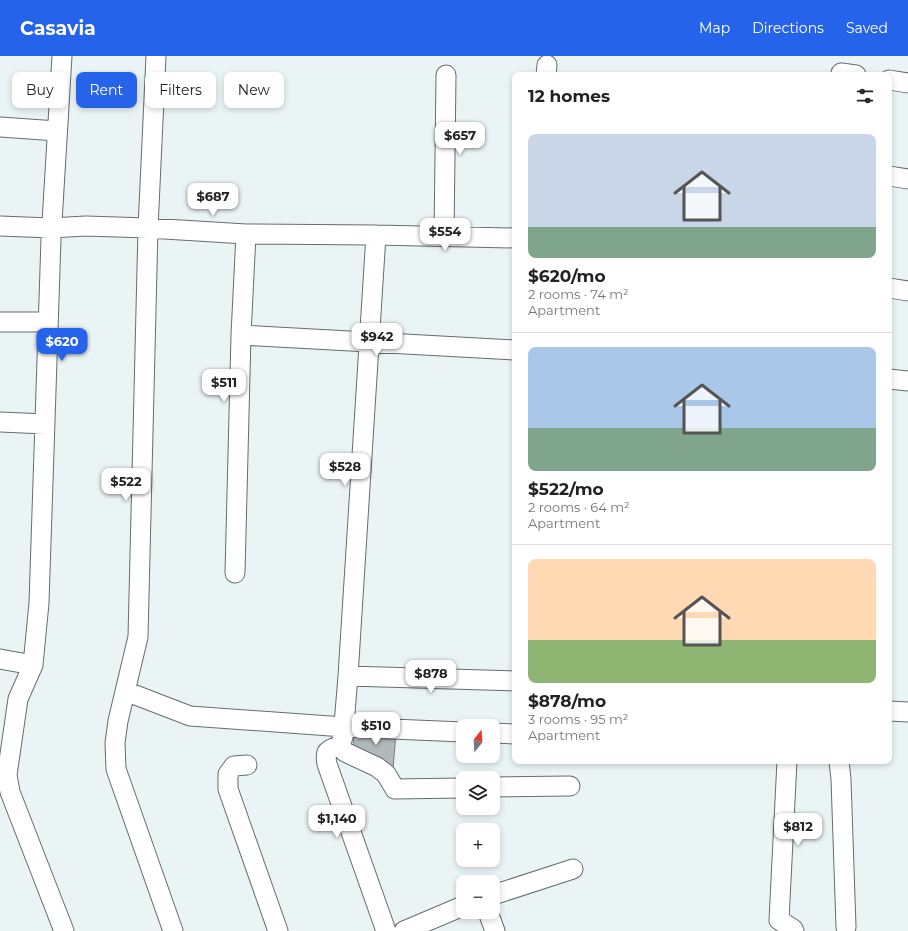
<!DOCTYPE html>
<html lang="en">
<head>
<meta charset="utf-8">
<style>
	body { margin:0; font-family:Montserrat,sans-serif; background:#f2f2f2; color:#222; height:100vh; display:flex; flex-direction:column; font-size:15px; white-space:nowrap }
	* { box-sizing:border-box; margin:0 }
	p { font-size:13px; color:#767676 }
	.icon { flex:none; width:22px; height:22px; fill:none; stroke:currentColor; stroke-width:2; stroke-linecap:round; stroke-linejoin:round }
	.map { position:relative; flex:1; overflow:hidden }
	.panel { position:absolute; left:512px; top:16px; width:380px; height:692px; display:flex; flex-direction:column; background:#fff; border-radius:8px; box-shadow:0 2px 6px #0003 }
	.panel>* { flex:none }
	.top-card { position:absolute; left:12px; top:16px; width:380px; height:36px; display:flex; gap:8px }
	.needle { width:26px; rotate:17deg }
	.buttons { position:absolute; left:456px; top:663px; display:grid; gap:8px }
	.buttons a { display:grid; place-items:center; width:44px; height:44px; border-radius:8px; background:#fff; box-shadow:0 2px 6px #0003; font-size:20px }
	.price { position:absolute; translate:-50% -34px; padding:0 9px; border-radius:8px; background:#fff; color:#222; font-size:13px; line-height:26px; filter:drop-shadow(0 1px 2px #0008) }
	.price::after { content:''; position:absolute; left:50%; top:24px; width:12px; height:9px; margin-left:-6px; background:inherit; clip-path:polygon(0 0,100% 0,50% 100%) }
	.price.current { background:#2563eb; color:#fff }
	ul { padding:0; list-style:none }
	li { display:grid; align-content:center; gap:8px; height:212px; padding:0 16px }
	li+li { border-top:1px solid #e0e0e0 }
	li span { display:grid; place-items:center; height:124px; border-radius:8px; color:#555 }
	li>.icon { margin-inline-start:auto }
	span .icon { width:72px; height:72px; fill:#fffc; stroke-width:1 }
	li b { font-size:17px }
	h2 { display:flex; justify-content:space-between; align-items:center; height:48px; padding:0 16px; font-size:17px }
	.tag { padding:0 14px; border-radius:8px; background:#fff; box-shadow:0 2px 6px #0003; font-size:14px; line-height:36px }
	.tag.current { background:#2563eb; color:#fff }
	header { display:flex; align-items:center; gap:24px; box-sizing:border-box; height:56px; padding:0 20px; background:#2563eb; color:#fff }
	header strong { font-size:19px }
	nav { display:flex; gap:22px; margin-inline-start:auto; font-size:14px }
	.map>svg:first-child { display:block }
</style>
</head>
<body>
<header>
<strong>Casavia</strong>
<nav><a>Map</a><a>Directions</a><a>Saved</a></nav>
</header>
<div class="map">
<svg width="908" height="875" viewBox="0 0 908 875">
	<rect width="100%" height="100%" fill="#ebf4f5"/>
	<path fill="#b1b9ba" stroke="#767e7f" d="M354,674L396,677L393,713L353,695Z"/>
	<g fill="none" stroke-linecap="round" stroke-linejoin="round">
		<defs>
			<path id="minor" d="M62,0L51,183L39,547L33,609L18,643L7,719L10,736L64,875
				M156,0L148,172L138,581L118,665L115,687L116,713L173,875
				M841,17L856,19
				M546,19L547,9
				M889,24L908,27
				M0,71L57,75
				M889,120L908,123
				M0,170L51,172L86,170L148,172L246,178L376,179L515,182
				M376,179L348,620L343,681L340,689C329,695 324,692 327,708L386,875
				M444,180L446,19
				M889,232L908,235
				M0,266H48
				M241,279L515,294
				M889,323L908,325
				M0,366L45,368
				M235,517L241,279L246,178
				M0,603L33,609
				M348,620L515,625
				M125,635L190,660L344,671L463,676
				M889,655L908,656
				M493,677L515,678
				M340,689L345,696L377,711L386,718L395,733L463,732
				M787,705L779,864L793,873L794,875
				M839,705L841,723L846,871
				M247,709L234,710L228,718V733L278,875
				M493,731L570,730
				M493,839L573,813
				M488,856L495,875
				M404,875L463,850"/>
		</defs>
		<use href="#minor" stroke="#656d6e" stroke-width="21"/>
		<use href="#minor" stroke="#fff" stroke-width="19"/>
	</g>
</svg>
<div class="buttons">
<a><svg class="needle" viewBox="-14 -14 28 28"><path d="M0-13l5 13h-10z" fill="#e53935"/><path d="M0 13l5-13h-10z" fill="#767676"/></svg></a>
<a><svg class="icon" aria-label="layers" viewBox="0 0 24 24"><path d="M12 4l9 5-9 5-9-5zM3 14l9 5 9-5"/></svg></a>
<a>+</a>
<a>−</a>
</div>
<b class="price" style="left:460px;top:100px">$657</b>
<b class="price" style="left:213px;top:161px">$687</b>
<b class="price" style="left:445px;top:196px">$554</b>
<b class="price" style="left:377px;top:301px">$942</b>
<b class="price current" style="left:62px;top:306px">$620</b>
<b class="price" style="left:224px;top:347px">$511</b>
<b class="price" style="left:345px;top:431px">$528</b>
<b class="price" style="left:126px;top:446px">$522</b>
<b class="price" style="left:431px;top:638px">$878</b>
<b class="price" style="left:376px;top:690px">$510</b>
<b class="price" style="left:337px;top:783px">$1,140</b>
<b class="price" style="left:798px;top:791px">$812</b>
<div class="top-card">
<a class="tag">Buy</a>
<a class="tag current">Rent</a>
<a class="tag">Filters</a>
<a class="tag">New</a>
</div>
<section class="panel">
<h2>12 homes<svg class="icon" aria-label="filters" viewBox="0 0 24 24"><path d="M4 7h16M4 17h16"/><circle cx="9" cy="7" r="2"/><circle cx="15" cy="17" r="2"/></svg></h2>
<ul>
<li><span style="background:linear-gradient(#c9d6e8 75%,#7fa58c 0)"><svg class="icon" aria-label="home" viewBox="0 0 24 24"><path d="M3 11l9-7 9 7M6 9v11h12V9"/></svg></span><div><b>$620/mo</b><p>2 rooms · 74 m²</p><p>Apartment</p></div></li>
<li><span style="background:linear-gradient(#a9c7e8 65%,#7fa58c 0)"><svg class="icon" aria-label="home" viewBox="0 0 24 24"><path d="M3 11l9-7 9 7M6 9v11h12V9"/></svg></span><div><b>$522/mo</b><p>2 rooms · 64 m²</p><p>Apartment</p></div></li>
<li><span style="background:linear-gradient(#ffd9b3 65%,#8fb573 0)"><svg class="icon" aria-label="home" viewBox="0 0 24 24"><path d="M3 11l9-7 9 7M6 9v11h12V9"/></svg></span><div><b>$878/mo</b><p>3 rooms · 95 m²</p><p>Apartment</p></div></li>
</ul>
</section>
</div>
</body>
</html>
